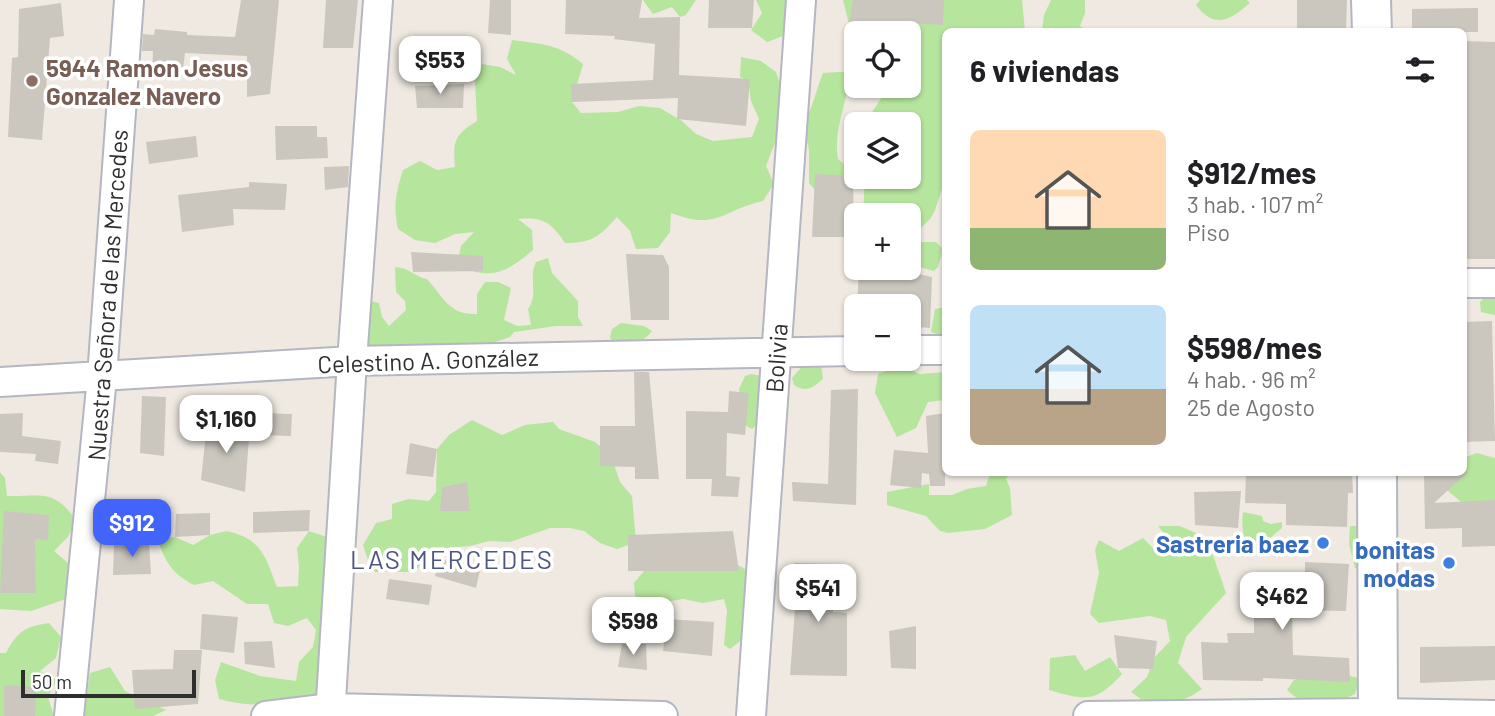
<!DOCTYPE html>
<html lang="es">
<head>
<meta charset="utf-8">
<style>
	body { margin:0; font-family:Barlow,sans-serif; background:#f2f2f2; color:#202124; height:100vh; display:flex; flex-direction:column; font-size:26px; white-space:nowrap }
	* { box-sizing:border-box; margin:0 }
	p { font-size:23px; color:#757577 }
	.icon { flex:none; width:38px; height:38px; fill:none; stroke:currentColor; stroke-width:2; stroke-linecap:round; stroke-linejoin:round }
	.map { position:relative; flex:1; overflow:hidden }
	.panel { position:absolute; left:942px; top:28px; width:525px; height:448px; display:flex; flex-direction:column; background:#fff; border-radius:10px; box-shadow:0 2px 5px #0004 }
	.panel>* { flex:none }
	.buttons { position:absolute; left:844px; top:21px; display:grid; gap:14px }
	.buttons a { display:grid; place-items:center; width:77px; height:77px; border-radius:10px; background:#fff; box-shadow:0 2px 5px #0004; font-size:35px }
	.scale { position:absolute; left:21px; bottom:18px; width:175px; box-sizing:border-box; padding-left:7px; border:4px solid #2e2e2e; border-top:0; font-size:19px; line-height:24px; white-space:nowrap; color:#2e2e2e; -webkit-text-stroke:5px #fff; paint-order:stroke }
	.price { position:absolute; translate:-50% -60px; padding:0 16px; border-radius:14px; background:#fff; color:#222; font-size:23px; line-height:46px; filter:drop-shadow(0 2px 4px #0008) }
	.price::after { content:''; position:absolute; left:50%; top:42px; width:21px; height:16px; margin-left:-10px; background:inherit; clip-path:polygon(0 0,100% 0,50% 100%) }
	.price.on { background:#4264fb; color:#fff }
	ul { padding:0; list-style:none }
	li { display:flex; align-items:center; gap:21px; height:175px; padding:0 28px }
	li span { display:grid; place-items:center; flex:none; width:196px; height:140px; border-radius:10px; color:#555 }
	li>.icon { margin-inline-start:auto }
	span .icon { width:84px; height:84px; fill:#fffc; stroke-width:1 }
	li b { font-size:30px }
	h2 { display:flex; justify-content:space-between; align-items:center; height:84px; padding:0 28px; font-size:30px }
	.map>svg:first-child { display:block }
</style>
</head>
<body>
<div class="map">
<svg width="1495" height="716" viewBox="0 0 1495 716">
	<rect width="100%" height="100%" fill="#efe9e1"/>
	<path fill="#b6e59e" d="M643,0H696L686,15L680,17L672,7L653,14Z
		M756,0H794L786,35L767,42L751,30L762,13Z
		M843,0H1022L1025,31L945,32V182C933,209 940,216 912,234L914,242H936L943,249L938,267L934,271L908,264V215H863L865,177H908V124H864L884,94V86H908V55L914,54L908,47V33H856V41L853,40Z
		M1051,0H1085V13L1080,26L1086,31H1042L1044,15Z
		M1200,0H1247L1250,3C1230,20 1215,30 1196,5Z
		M512,40C541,44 560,44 583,64L572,102L581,113L618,112L639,106L660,108L682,121L696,134L713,141L752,137L759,119L751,101L748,81L740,77L741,57L761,61L776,72L788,109L766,166L774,184L763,201C721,210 719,231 671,213L670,232L658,248L636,249L630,231L617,217C599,237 592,243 565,243C551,222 543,217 518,219L532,230L533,250C506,273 490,281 457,265L461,246L474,232L455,234L435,243L415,240L398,229C393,207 396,191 403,170L420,161L437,170L455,167C453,141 454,135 477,121L475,81L482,64L500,67L516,75L507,59Z
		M856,71V86H873L872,88L847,92C842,116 834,135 838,159L848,167L844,183L817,192L809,183V150L803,124C813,108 816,90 823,73Z
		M548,258L552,273L578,301V317L583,326H556L514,332L510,337L490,344L378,350L360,344L366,300L379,303L382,317L389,326L406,310L405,301L396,292L395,267C408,267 415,277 427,279C444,298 449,315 477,314V294L485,282H498L511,288L504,320L517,326L531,325L528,309C539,294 528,278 536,262Z
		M1495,294V315L1481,312L1480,302L1487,295Z
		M945,307V337L931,332L935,309Z
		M621,323L644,326L652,331C641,344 632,346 615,349L610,337L612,329Z
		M805,363L821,364L823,379C813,388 805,393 794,385L792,378Z
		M901,366L920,374L945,372V400L928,402L916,428L897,437L875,393L878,374Z
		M751,374L764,376L761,422L752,429L746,426L739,389L745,376Z
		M472,420L502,435L525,425L553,422L559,429L595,442L611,455L620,482L632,496L636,542L617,549L600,543L584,531L570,528H550L510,542L489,541L470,546L446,548L425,558L415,572H375L369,563L363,545L376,523L392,519V504L409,499L429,501L436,492L437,449L449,435Z
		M1477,453L1495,458V504L1461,502L1448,491L1455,473L1463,472V458Z
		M0,472L5,478L7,496C41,497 53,488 76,520L68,537L54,551L69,564L80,581L69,598L31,611L0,609Z
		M990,473H1009L1006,479L1010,488L1012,515L985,529L948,533L940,531L926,516L887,505V492L929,484V495H952L967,489L986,486Z
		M1243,512L1262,516L1263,521L1271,524L1282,522V528L1265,542L1260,554C1243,555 1241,525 1243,512Z
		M1158,526H1180L1207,538L1226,593L1186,637L1178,663L1202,689C1189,699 1162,710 1146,702C1141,700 1136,695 1131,692L1147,677L1154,658L1170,641L1166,620L1150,616L1099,623L1090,614L1099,573L1095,550L1099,540L1119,551L1143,538L1158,553L1170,547L1168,538Z
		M1350,526H1361V570L1355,568L1349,544Z
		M227,531C262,539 265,556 277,587L298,586L299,567L297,548L309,531L330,538L319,694C287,706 251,708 219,699L215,680L221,662L260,676L296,681L299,662L313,647L316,630L307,618L288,626L274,623L268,604H247L213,581L194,585C171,573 166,562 157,539L175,537L193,545L210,535Z
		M728,560L755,574L752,632L730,649L724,645L727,611L724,599L703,603L683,599L652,604L635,596L634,583L649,565Z
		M49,623L61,637L56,658L40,671L57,680L48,697L54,716H0V653H6C18,631 24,627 49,623Z
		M1075,655L1085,671L1110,657L1122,674C1095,704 1084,700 1049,690L1050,658Z
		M110,667L125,691L166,710L153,716H84L90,673Z
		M1320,673H1335L1360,678L1355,694C1332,704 1307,710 1287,690L1294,680Z"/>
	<path fill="#cbc7bf" d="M241,0H279L270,94L247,97V56L185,53L182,78L152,75L153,51H142L143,34L154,35L155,29L187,32V35L235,37Z
		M326,0H358L353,48H323Z
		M490,0H511V35L488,33Z
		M566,0H642L639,18L680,17L679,75L750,79L746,126L677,119L678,98L572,102L571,84L653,80L655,44L614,39L615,36L565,34Z
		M709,0H754L752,28H708Z
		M853,0H944L943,25L879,21L878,25L849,26Z
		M1297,0H1347L1346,32H1297Z
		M61,3L64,36L50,38L42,140L8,137L12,58L18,57L19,9Z
		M1478,8V32H1412V9Z
		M1463,41L1495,42V259H1463Z
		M464,84L463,108H417L415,86Z
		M275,126H317V137H327L328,158L276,160Z
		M196,136L198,157L149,164L146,142Z
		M349,166L348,187L325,190L324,167Z
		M815,174L853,176L854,237H812Z
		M249,182L287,184L285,210L233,209L234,225L182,232L178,195L249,187Z
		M411,252L483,256V271L413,272Z
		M626,254L663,255L669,267V320H631Z
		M859,268H891L932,277L930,328L908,326V306H857Z
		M1492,321L1495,441L1463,442V322Z
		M634,372H649L659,479H635V467L600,466V426H635Z
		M858,389L856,505L793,501L792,482L828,484L831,390Z
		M729,391L749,393L745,435L727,433L726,476L740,477L738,497L711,496L712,479H686V411L728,412Z
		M142,396L166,397L164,456L140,453Z
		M23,413L22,436L61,441L58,464L35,461L36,454L0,452V414Z
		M262,413L292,414L291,436L259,435Z
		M945,413V486H930L929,474L922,473L921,488L890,485L894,450L928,453L926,416Z
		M207,424H250L245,492L201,480Z
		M410,443L437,449L433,477L406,474Z
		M1246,472H1352L1353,493H1348L1347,527L1286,525V504L1245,503Z
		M1424,472H1468L1434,503L1495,500V546L1462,547V528L1425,529Z
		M467,482L470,511H440L442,487Z
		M1241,491L1238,528L1195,525L1194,492Z
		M310,510L309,531L253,533V512Z
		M4,511L49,515L48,540L35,539L36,593H0Z
		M210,513V535L175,537L176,514Z
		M733,531L739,571H628V535Z
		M149,543L151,574L113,575L114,544Z
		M439,559L481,566L476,588L435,576Z
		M1305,562L1349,564L1346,611L1292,610L1293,655L1349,658L1350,682L1263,678V681L1203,680L1201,642L1228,643L1227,633H1254V590H1284V574H1305Z
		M794,563L834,564L833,612L847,613V676L790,675L796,596H792Z
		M389,579L432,585L429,605L386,599Z
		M202,614L238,617L234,653L200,649Z
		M667,619L714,622L712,656L663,651Z
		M916,626V669L891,668L889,631Z
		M1114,635L1157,641L1153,669L1118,668Z
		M272,641L275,668L245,664L244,642Z
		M622,644H646L647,670L618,667Z
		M1495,646V680L1420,683V647Z
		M174,650H202L198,704L135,709L132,670L173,669Z
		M4,685L36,687L35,716H4Z"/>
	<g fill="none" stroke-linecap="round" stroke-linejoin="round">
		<defs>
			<path id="street" d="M1463,283H1495
				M908,350H945
				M0,382L352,361L856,351
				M69,716L102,377L129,0
				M266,716L331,708L663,716
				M330,716L352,361L378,0
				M751,716L801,0
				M1088,716L1378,713L1495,715"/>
			<path id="secondary" d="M1371,0L1372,32
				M1377,472L1378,716"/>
		</defs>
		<use href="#street" stroke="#b4b7c1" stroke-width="32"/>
		<use href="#secondary" stroke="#b4b7c1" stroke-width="42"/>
		<use href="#street" stroke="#fff" stroke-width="28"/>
		<use href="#secondary" stroke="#fff" stroke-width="38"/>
	</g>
	<circle fill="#8d6e63" stroke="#fff" stroke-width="2.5" cx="32" cy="81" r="7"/>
	<g fill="#3f7fe0" stroke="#fff" stroke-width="2.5">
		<circle cx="1323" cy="543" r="7"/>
		<circle cx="1449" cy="563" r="7"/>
	</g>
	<g text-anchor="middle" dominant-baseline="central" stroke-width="7" stroke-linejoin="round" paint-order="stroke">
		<g font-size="24" font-weight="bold" fill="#785e54" stroke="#fff" text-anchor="start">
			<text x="46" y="67">5944 Ramon Jesus<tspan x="46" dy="28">Gonzalez Navero</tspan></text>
		</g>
		<g font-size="24" fill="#2e2e2e" stroke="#fff">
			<text transform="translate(107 295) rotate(-86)">Nuestra Señora de las Mercedes</text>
			<text transform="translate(776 358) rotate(-86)">Bolivia</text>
			<text transform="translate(428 360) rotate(-2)">Celestino A. González</text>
		</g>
		<g font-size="24" font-weight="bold" fill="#366cbe" stroke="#fff" text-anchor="end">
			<text x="1309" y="543">Sastreria baez</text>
			<text x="1435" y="549">bonitas<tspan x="1435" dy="28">modas</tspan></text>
		</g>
		<g font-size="26" letter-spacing="2" fill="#4d5680" stroke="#fff">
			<text x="452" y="558">LAS MERCEDES</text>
		</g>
	</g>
</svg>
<div class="buttons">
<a><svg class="icon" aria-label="locate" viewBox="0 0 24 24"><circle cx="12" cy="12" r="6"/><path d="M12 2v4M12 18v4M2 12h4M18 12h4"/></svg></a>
<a><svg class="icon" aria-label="layers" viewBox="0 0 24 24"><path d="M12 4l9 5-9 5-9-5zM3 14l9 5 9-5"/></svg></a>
<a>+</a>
<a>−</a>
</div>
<div class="scale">50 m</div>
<b class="price" style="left:440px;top:96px">$553</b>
<b class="price" style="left:226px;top:455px">$1,160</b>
<b class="price on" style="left:132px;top:559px">$912</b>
<b class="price" style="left:818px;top:624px">$541</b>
<b class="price" style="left:1282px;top:632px">$462</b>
<b class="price" style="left:633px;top:657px">$598</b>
<section class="panel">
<h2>6 viviendas<svg class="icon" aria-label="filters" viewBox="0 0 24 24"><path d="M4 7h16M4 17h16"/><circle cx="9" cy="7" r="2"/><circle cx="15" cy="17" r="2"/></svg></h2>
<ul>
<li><span style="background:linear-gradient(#ffd9b3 70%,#8fb573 0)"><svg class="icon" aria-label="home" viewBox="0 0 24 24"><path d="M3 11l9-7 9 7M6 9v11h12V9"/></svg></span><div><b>$912/mes</b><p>3 hab. · 107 m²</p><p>Piso</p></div></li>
<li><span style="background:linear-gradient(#bfe0f5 60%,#b9a48a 0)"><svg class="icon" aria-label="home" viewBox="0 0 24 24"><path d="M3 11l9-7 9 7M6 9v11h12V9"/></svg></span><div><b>$598/mes</b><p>4 hab. · 96 m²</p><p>25 de Agosto</p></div></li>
</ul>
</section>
</div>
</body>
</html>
